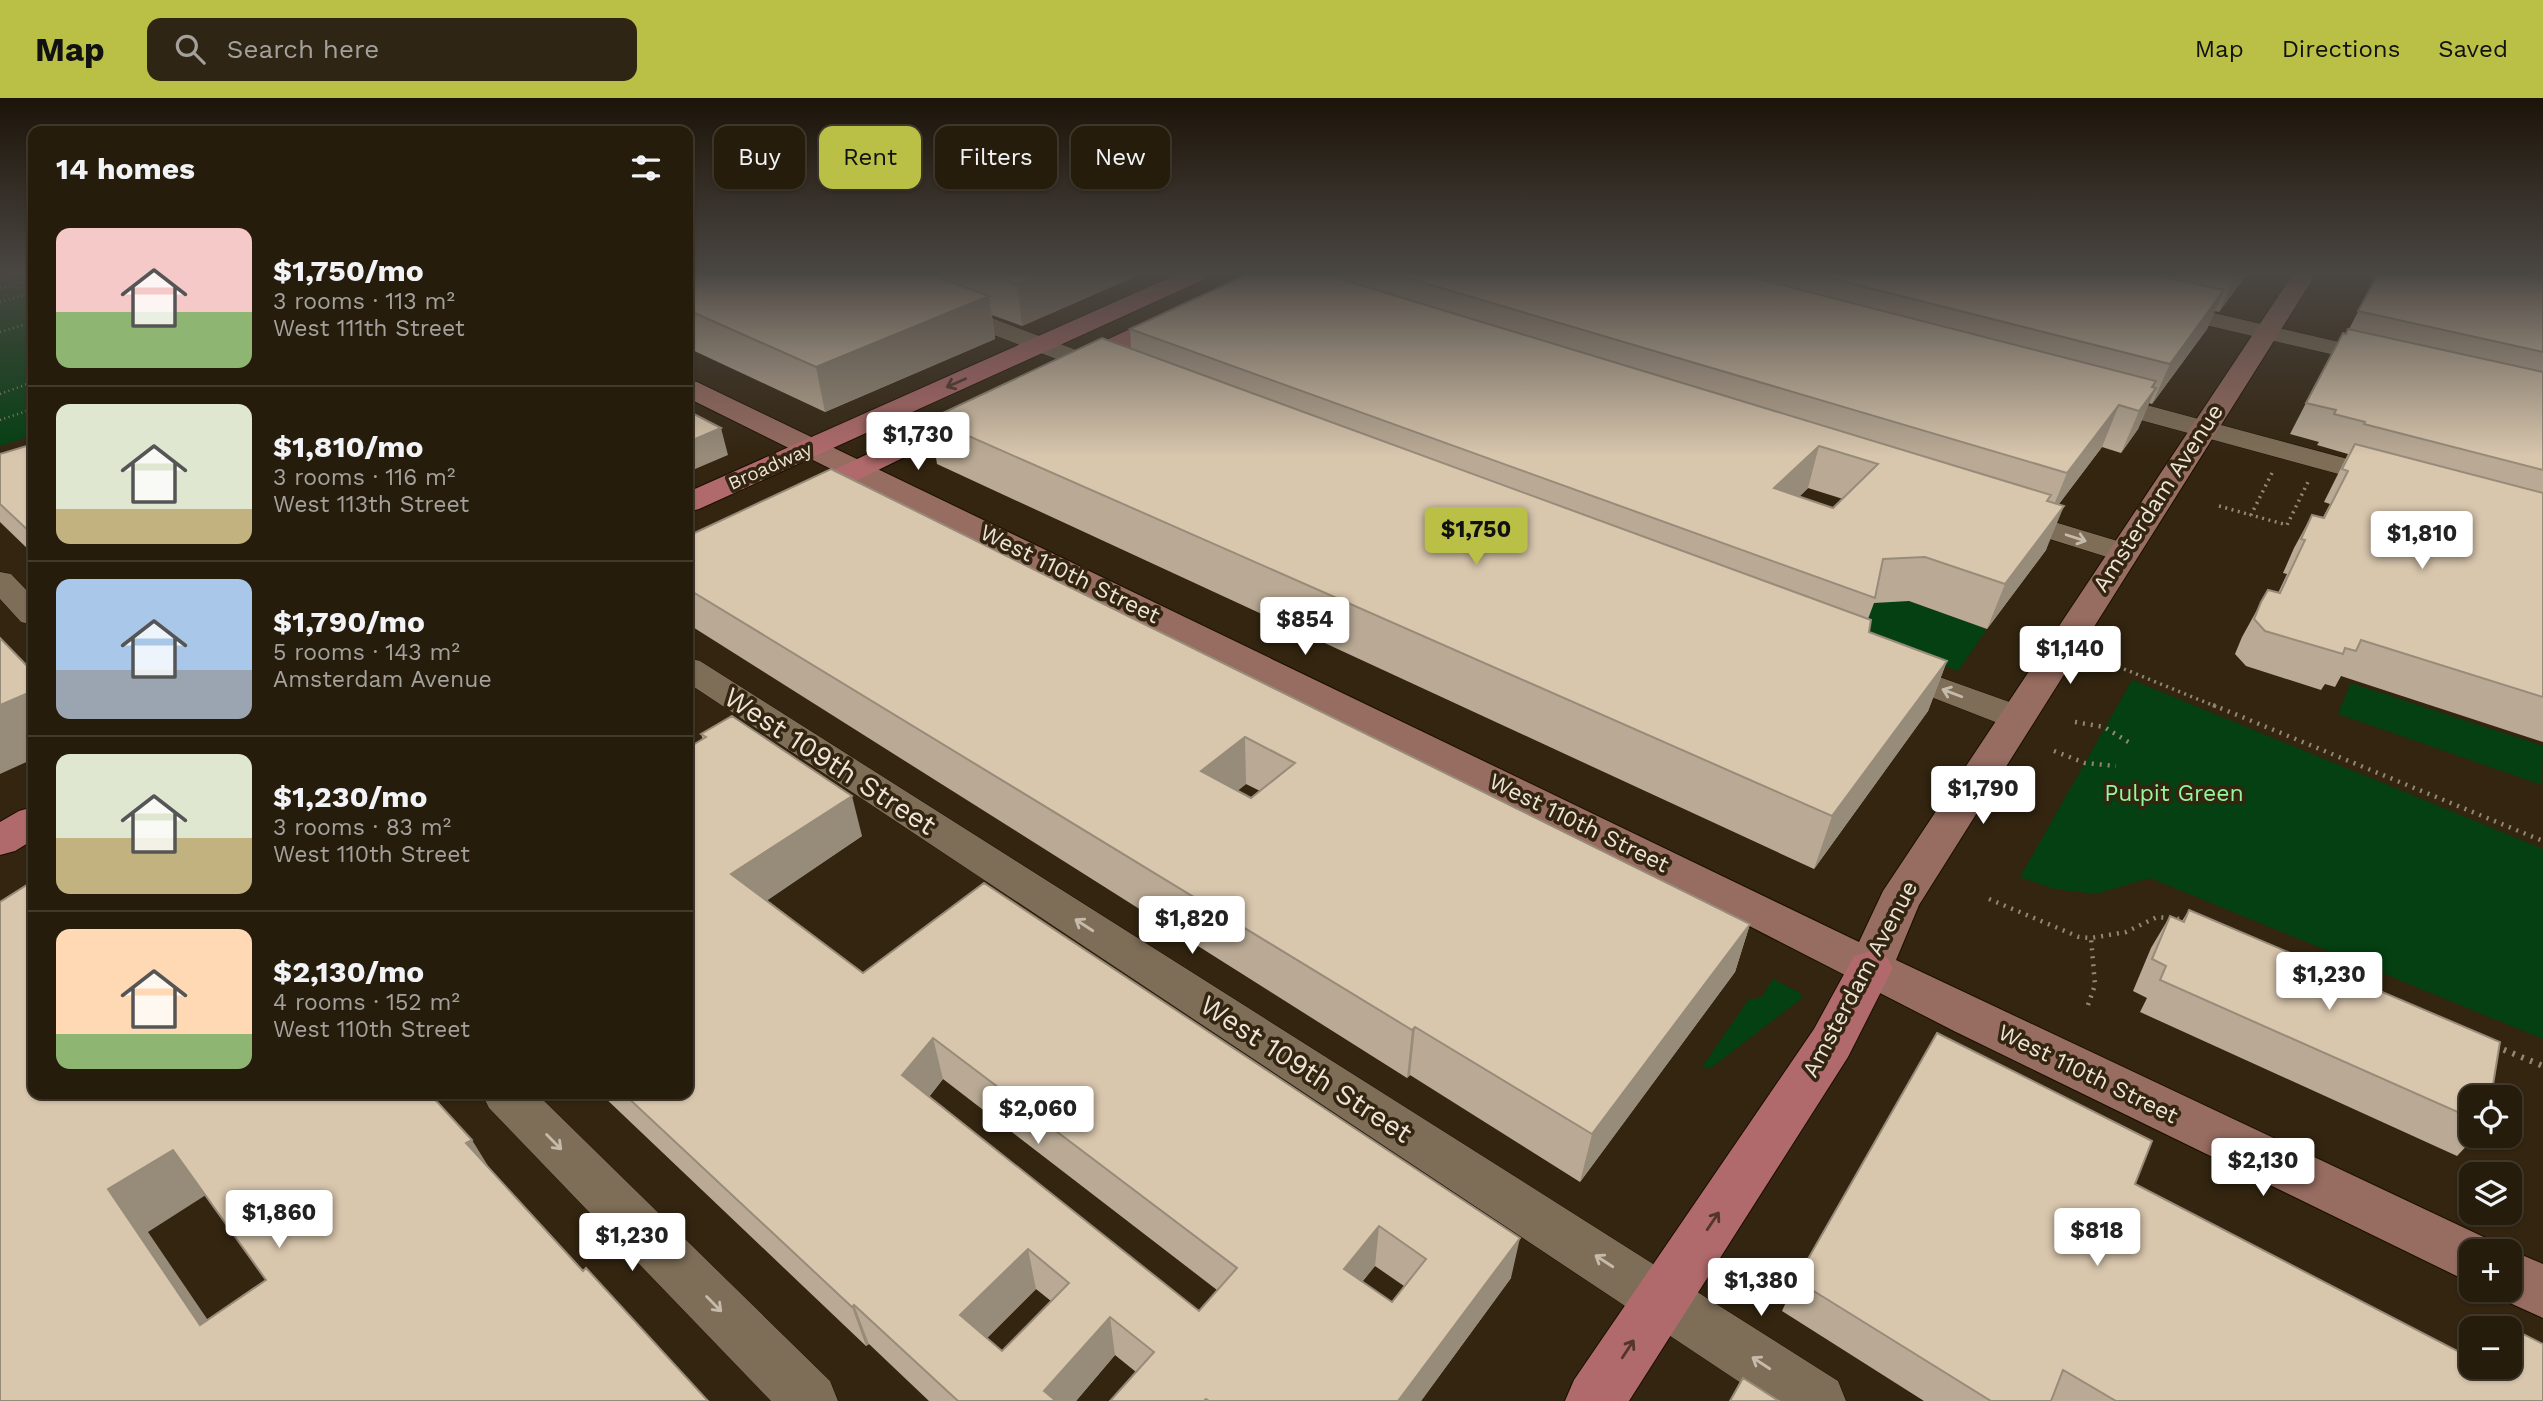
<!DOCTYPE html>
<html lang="en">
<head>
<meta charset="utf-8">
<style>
	body { margin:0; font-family:"Work Sans",sans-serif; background:#2e2515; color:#f1f3f6; height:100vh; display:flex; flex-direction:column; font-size:26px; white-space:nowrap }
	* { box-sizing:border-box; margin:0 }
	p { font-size:23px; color:#a4a19d }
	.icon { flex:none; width:38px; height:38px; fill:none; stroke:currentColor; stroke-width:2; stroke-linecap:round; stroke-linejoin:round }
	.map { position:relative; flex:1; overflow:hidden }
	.drawer { position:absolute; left:28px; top:28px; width:665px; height:973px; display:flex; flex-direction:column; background:#261c0c; border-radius:14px; box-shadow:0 2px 5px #0004,0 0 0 2px #423a2d }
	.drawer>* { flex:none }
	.guide { position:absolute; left:714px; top:28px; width:665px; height:63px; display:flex; gap:14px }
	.fabs { position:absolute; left:2459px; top:987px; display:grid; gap:14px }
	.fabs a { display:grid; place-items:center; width:63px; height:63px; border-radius:14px; background:#261c0c; box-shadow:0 2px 5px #0004,0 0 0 2px #423a2d; font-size:35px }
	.price { position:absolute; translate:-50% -60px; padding:0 16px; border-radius:7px; background:#fff; color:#222; font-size:23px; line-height:46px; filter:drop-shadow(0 2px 4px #0008) }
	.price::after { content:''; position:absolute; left:50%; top:42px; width:21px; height:16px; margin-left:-10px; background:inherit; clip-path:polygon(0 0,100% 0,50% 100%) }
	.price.selected { background:#bac045; color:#111 }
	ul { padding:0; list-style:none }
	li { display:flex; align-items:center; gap:21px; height:175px; padding:0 28px }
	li+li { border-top:2px solid #423a2d }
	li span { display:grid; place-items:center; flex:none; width:196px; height:140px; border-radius:14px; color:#555 }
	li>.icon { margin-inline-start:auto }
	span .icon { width:84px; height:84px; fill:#fffc; stroke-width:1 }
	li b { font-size:30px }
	h2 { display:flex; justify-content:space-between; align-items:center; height:84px; padding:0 28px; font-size:30px }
	.pill { padding:0 24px; border-radius:14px; background:#261c0c; box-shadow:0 2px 5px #0004,0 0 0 2px #423a2d; font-size:24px; line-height:63px }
	.pill.selected { background:#bac045; color:#111 }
	header { display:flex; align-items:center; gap:42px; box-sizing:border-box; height:98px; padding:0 35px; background:#bac045; color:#111 }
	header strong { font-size:33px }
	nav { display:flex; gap:38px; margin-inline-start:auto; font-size:24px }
	.search { width:490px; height:63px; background:#2e2515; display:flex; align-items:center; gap:18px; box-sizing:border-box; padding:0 24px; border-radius:14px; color:#a4a19d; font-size:26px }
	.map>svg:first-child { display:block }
</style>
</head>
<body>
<header>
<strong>Map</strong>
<div class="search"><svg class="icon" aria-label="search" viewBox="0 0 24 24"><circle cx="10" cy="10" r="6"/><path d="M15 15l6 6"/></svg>Search here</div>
<nav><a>Map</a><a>Directions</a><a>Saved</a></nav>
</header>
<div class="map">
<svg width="2543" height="1303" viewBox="0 0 2543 1303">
	<rect width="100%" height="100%" fill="#332510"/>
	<path fill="#044012" d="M0,176H33V337L0,348Z
		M1872,490L1987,531L1958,573L1862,537Z
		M2132,582L2543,751V941L2150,780L2096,796L2054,791L2020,779Z
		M2351,585L2543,648L2542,687L2338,616Z
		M1773,881L1800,895L1802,900L1711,970L1702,969L1749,901L1761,900Z"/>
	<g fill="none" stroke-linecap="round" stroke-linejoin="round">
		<defs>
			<path id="street" d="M845,176H876L1121,269L1125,274L1121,279L1112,282L1103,279L848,181Z
				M2162,203L2391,256L2394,261L2391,266L2382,268L2154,215L2150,210L2154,205Z
				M2098,294L2400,375L2404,381L2400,387L2390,390L2089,308L2085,302L2089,296Z
				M2005,409L2134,448L2138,455L2134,462L2123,464L1995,424L1990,418L1995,412Z
				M0,474L11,476L33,499V527L21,524L0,501Z
				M688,560L700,563L1838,1283L1846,1303H1768L688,585Z
				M1889,561L2029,611L2034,619L2029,627L2016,630L2003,627L1877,578L1872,571L1877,564Z
				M482,996H537L830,1283L838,1303H771L489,1010Z"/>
			<path id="secondary" d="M2293,176H2316L1919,807L1896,862L2490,1142L2495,1153H2471V1185L1954,933L1683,794L688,300V282L697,284L1859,844L1883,793Z
				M2510,1152L2543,1166V1220L2490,1196L2488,1192H2510V1153H2507Z"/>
			<path id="primary" d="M1178,176H1209L1205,181L699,411L688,414V394Z
				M1249,176H1280L1276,181L1079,275L1070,277L1061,275L1057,269L1061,263Z
				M978,304L988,306L992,312L988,318L807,407L796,410L785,407L781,401L785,395Z
				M33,709V742L15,753L0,757V724L19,713Z
				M1870,853L1886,858L1893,870L1848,959L1629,1303H1565L1574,1282L1814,931L1854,858Z"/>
		</defs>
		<use href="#street" stroke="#1a0e00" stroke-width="1"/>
		<use href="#secondary" stroke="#1a0e00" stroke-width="2"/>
		<use href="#primary" stroke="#1a0e00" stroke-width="2"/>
		<path stroke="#928675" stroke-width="2.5" stroke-dasharray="1 3.5" stroke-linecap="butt" d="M0,177L4,176
			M0,180L16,176
			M0,190L33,181
			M0,204L33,195
			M0,234L33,224
			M0,296L33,284
			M0,322L33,311"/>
		<path stroke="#928675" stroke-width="3.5" stroke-dasharray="2 4.5" stroke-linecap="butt" d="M2272,375L2251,417L2287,427L2308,384
			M2219,408L2251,417
			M2124,571L2217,609"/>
		<path stroke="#928675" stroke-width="4.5" stroke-dasharray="2 6" stroke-linecap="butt" d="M2213,607L2543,743
			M2075,624L2104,629L2130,645
			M2054,653L2085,665L2116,668
			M1989,801L2079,839L2091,840L2126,834L2157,819L2190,822
			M2088,907L2095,887L2091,840"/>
		<path stroke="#928675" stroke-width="6" stroke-dasharray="2.5 7" stroke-linecap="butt" d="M2495,948L2543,968"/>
		<use href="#street" fill="#7e6e57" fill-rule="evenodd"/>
		<use href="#secondary" fill="#976c61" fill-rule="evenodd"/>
		<use href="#primary" fill="#b06a6b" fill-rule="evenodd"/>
	</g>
	<path fill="#baaa95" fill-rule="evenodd" d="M688,176H1141L1022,228L992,217L995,241L825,314L688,250Z
		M1248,176H2247L2219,214L2215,213L2207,231L2152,306L2149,305L2138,331L2121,355L2102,349L2059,406L2046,452L1987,531L1909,503L1874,505L1868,521L1869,534L1947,563L1928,613L1814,771L937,366L930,321L1131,251L1130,231ZM1808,390L1843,401L1833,410L1799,399Z
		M2378,176H2543V644L2341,578L2335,589L2325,586L2321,592L2246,568L2235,556L2242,539L2268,492L2278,495L2287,476L2283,475L2294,450L2312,417L2323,419L2330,406L2324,404L2348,356L2317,347L2319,344L2290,336L2306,305L2349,231Z
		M33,346V456L0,424V356Z
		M831,371L1750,826L1735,874L1580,1084L1410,977L1407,980L688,526V438ZM1246,686L1260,693L1251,700L1237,693Z
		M701,636L862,738L767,802L863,875L1511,1180L1421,1303H1110L1136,1274L1115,1257L1076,1303H929L869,1246L866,1248L601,996H688L703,642ZM943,981L1217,1192L1199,1213L929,999ZM1375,1168L1404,1188L1392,1204L1362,1184ZM1036,1191L1051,1203L1002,1253L987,1240Z
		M2189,812L2471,999V1038H2476L2457,1058L2140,914L2147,900L2133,893L2151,850L2170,818L2182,823Z
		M1937,935L2152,1043L2135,1086L2461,1255L2462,1252L2471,1243V1269H2510V1230H2486L2495,1222L2543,1246V1303H1924L1782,1213L1796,1182Z"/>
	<path fill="#978b79" d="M1043,176H1141L1022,228L1017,186Z
		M2236,176H2247L2219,214Z
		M2224,192L2207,231L2152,306L2170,266Z
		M989,198L995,241L825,314L816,269Z
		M2156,283L2150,298L2156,290L2138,331L2121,355L2139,313Z
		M2119,307L2102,349L2049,419L2067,375Z
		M721,330L728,357L688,374V344Z
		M1819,348L1808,390L1762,433L1774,390Z
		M2064,408L2046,452L1987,531L2005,486Z
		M1947,563L1928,613L1814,771L1832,718Z
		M33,593V661L0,676V607Z
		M1245,639L1246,686L1203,720L1201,673Z
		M852,698L862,738L746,817L731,776Z
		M1750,826L1735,874L1580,1084L1592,1036Z
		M1415,929L1410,977L1407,980L1412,932Z
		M933,940L943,981L913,1018L902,977Z
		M472,1042L498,1084L466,1045Z
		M173,1052L209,1095L148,1134L239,1268L200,1227L108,1091Z
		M1379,1128L1375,1168L1341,1210L1344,1171Z
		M1520,1140L1511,1180L1421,1303H1398Z
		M1028,1151L1036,1191L971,1256L960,1217Z
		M854,1207L869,1246L866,1248L852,1209Z
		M1110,1219L1115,1257L1076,1303H1046L1044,1293Z"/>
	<path fill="#d8c6ad" stroke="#978b79" stroke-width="2" fill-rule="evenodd" d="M688,176H929L989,198L816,269L688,212Z
		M988,176H1043L1017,186Z
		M1248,176H1324L2051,397L2047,403L2064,408L2005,486L1925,459L1883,461L1875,500L1130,231ZM1819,348L1878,366L1833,410L1774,390Z
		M1394,176H1739L2156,283L2152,289L2156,290L2139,313L2119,307L2067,375Z
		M1814,176H2149L2224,192L2170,266Z
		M2378,176H2513L2543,182V254L2358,213Z
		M2348,231L2543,274V372L2364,326L2365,324L2334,316L2336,312L2306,305L2343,235L2346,236Z
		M1102,240L1871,522L1869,534L1947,563L1832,718L930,321Z
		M688,313L721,330L688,344Z
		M33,346V437L0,406V356Z
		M2355,346L2543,395V599L2361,542L2356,553L2345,550L2343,556L2265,533L2254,521L2261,504L2268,492L2280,495L2305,442L2301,441L2312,417L2324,420L2348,373L2342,371Z
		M831,371L1750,826L1592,1036L1415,929L1412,932L688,491V438ZM1245,639L1295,665L1251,700L1201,673Z
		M0,540L33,574V593L0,607Z
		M732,618L852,698L731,776L863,875L984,785L1520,1140L1398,1303H1209L1206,1301L1204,1303H1110L1154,1254L1110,1219L1044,1293L1056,1303H958L854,1207L852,1209L624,996H688V650L706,639L701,636ZM933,940L1237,1170L1199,1213L902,977ZM1379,1128L1426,1161L1392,1204L1344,1171ZM1028,1151L1069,1185L1002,1253L960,1217Z
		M33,783V996H430L472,1042L466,1045L583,1173L586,1170L708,1303H0V804ZM173,1052L266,1182L200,1227L108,1091Z
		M2189,812L2500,944L2491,999H2471V1020L2160,882L2166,868L2152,861L2170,818L2184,824Z
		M1937,935L2152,1043L2135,1086L2471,1260V1269H2510V1230H2493L2495,1222L2543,1246V1303H2116L2063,1272L2051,1303H1991L1796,1182Z
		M1743,1280L1779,1303H1730Z"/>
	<defs><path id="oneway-shaft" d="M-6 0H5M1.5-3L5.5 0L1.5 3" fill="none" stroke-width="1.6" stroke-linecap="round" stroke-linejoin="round" transform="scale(1.75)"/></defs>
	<g stroke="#523627">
		<use href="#oneway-shaft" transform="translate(956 285) rotate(156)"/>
		<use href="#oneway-shaft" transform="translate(1713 1123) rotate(-56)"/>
		<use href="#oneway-shaft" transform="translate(1628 1251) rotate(-57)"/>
	</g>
	<g stroke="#c6bbaa">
		<use href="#oneway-shaft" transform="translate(2076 440) rotate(18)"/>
		<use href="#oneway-shaft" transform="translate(1952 595) rotate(-159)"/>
		<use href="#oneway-shaft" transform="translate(1084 827) rotate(-147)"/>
		<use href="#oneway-shaft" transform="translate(554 1044) rotate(45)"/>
		<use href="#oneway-shaft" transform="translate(1604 1163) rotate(-147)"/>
		<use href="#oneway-shaft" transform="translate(714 1206) rotate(45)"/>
		<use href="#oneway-shaft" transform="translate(1761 1265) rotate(-147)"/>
	</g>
	<linearGradient id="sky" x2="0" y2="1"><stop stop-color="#1c1409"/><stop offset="0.49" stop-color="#4a4642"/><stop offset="1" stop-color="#4a4642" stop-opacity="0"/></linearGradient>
	<rect width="2543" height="358" fill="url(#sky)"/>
	<g text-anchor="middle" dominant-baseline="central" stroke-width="7" stroke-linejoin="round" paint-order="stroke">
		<g font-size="19" fill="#ede4d7" stroke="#332510">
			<text transform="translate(770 368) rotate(-24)">Broadway</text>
		</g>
		<g font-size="23" fill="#ede4d7" stroke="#332510">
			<text transform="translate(2158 400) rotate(-57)">Amsterdam Avenue</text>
			<text transform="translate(1070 476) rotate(26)">West 110th Street</text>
			<text transform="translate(1579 725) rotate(26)">West 110th Street</text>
			<text transform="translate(1860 881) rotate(-62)">Amsterdam Avenue</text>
			<text transform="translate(2088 976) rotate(26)">West 110th Street</text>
		</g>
		<g font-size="23" fill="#94f69d" stroke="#332510">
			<text x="2174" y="695">Pulpit Green</text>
		</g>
		<g font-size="28" fill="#ede4d7" stroke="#332510">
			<text transform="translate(830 663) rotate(33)">West 109th Street</text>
			<text transform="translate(1306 971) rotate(33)">West 109th Street</text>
		</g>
	</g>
</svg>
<div class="fabs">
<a><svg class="icon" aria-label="locate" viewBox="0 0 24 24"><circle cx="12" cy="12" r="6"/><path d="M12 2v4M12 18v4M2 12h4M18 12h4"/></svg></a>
<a><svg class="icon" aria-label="layers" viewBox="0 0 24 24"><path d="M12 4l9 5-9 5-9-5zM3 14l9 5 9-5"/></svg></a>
<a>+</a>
<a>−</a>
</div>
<b class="price" style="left:918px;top:374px">$1,730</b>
<b class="price selected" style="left:1476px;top:469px">$1,750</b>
<b class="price" style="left:2422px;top:473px">$1,810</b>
<b class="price" style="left:1305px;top:559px">$854</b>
<b class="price" style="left:2070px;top:588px">$1,140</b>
<b class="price" style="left:1983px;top:728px">$1,790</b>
<b class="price" style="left:1192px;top:858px">$1,820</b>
<b class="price" style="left:2329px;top:914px">$1,230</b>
<b class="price" style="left:1038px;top:1048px">$2,060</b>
<b class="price" style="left:2263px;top:1100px">$2,130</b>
<b class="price" style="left:279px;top:1152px">$1,860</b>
<b class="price" style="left:2097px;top:1170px">$818</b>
<b class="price" style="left:632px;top:1175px">$1,230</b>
<b class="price" style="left:1761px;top:1220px">$1,380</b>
<div class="guide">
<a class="pill">Buy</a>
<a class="pill selected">Rent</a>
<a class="pill">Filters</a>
<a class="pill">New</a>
</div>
<section class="drawer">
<h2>14 homes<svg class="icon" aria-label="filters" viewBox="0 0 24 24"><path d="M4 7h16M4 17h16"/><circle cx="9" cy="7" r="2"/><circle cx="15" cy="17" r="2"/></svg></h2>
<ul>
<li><span style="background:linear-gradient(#f6c9c9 60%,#8fb573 0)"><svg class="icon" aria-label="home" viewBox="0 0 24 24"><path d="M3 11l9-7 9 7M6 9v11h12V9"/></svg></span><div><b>$1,750/mo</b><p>3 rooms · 113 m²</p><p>West 111th Street</p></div></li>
<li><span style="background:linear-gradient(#dfe7d0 75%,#c2b280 0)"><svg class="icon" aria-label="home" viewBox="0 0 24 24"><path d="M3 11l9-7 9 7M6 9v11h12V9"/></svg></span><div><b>$1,810/mo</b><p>3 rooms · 116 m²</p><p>West 113th Street</p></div></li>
<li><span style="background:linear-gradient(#a9c7e8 65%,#9aa5b1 0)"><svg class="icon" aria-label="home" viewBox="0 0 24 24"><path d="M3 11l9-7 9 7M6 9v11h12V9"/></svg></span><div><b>$1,790/mo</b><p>5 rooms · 143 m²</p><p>Amsterdam Avenue</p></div></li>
<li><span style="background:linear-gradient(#dfe7d0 60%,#c2b280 0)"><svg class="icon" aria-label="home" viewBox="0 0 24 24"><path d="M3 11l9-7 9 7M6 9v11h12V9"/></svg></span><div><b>$1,230/mo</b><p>3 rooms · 83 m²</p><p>West 110th Street</p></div></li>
<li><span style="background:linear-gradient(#ffd9b3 75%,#8fb573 0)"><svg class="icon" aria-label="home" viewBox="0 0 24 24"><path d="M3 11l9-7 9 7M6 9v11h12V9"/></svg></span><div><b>$2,130/mo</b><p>4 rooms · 152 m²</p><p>West 110th Street</p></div></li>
</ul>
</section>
</div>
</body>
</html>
